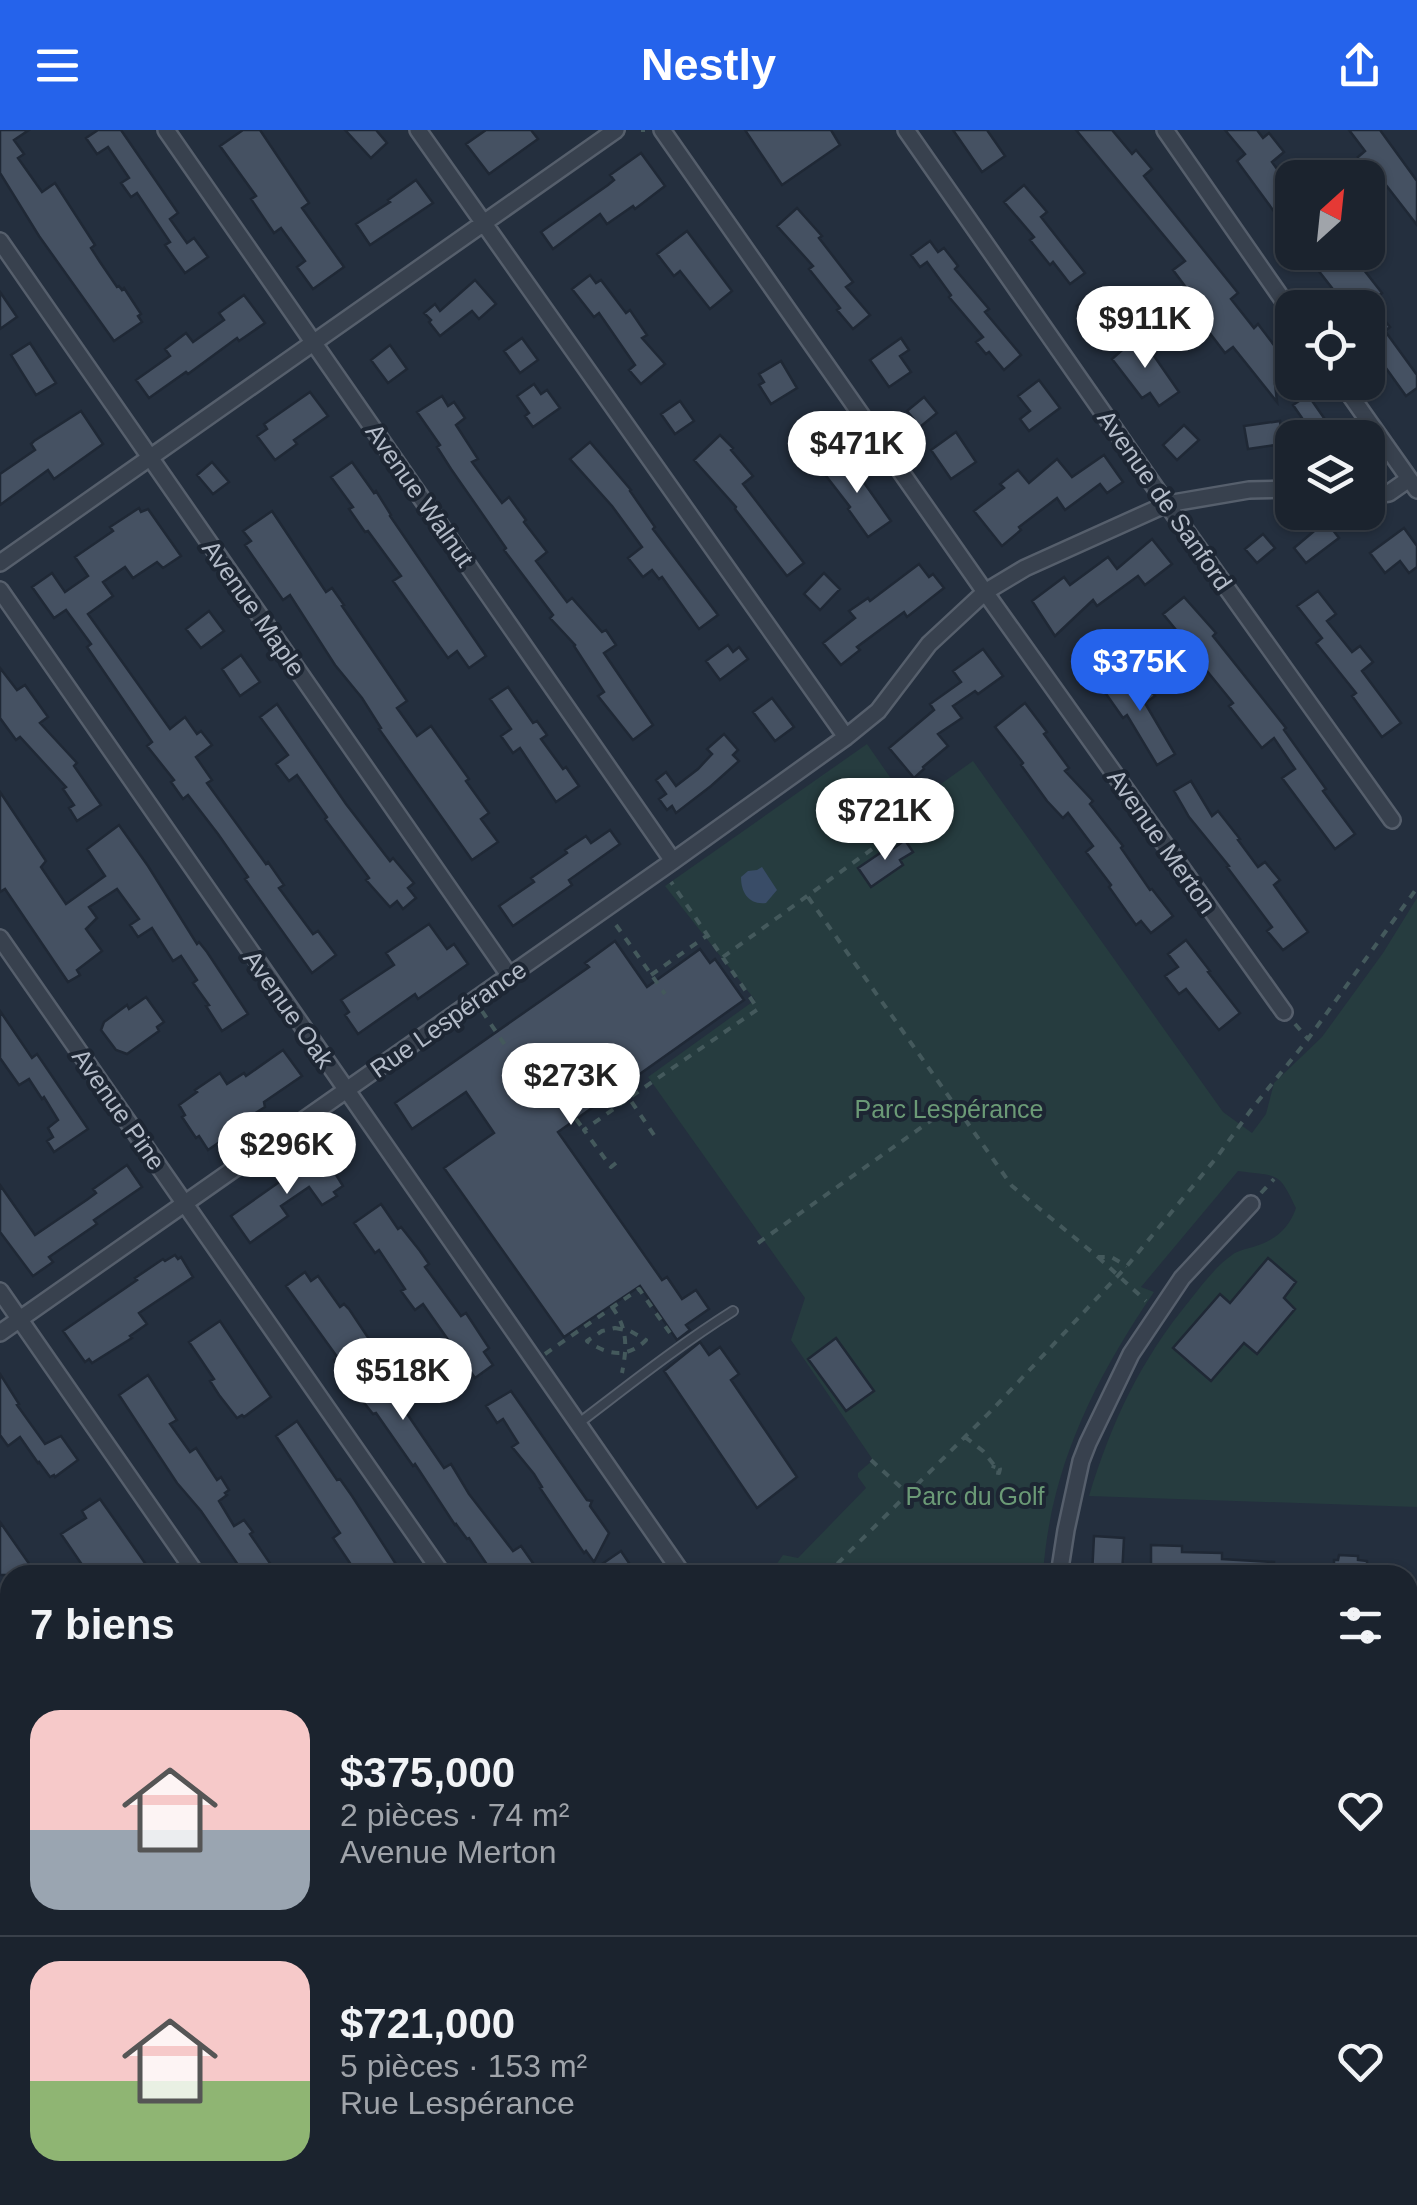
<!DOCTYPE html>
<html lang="fr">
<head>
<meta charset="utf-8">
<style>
	body { margin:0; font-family:Helvetica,sans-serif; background:#282f3a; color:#f1f3f6; height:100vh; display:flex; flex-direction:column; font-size:38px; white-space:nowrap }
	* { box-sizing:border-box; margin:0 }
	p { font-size:32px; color:#a0a4aa }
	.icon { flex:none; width:55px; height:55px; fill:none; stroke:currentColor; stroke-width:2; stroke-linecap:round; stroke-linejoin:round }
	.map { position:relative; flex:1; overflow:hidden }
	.drawer { position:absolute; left:0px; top:1435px; width:1418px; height:640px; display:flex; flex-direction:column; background:#1b232e; border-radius:30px 30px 0 0; box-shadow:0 2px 8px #0004,0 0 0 2px #39404a }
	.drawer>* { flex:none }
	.needle { width:65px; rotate:27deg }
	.tools { position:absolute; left:1275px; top:30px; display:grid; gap:20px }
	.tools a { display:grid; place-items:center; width:110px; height:110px; border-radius:20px; background:#1b232e; box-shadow:0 2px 8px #0004,0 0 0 2px #39404a; font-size:50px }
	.price { position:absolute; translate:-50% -85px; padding:0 22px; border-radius:35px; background:#fff; color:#222; font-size:32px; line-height:65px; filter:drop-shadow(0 2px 5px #0008) }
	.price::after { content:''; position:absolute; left:50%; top:60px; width:30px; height:22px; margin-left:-15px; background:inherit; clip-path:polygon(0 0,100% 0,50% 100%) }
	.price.active { background:#2563eb; color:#fff }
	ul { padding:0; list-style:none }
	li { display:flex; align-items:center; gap:30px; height:250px; padding:0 30px }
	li+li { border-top:2px solid #39404a }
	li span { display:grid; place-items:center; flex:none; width:280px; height:200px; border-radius:30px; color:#555 }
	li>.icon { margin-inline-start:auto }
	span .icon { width:120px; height:120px; fill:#fffc; stroke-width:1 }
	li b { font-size:42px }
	h2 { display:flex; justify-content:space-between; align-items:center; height:120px; padding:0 30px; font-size:42px }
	header { display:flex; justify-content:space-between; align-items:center; height:130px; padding:0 30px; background:#2563eb; color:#fff; font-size:45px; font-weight:600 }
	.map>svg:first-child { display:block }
</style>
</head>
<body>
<header><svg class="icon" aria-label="menu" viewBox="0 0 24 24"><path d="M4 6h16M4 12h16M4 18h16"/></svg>Nestly<svg class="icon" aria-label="share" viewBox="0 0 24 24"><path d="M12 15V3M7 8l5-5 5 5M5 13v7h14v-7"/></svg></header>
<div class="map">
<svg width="1417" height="2075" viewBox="0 0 1417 2075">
	<rect width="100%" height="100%" fill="#242f3e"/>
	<path fill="#263c3f" d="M867,614L910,676L973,631L1223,982L1252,1003L1266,984L1274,953L1322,907L1383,823L1417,768V1377L1089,1366C1112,1291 1140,1231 1190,1170C1202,1155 1216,1136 1232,1125C1237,1121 1246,1119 1253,1117C1274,1111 1289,1099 1296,1078C1278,1040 1279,1047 1238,1041L1141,1157L1154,1162C1095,1249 1050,1337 1043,1445H769L783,1425L798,1428L866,1358L858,1347V1343L873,1330L791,1210L805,1168L648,947L755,870L665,756Z
		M1408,1719H1412L1417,1776V2024L1408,2019Z"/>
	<path fill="#394c67" d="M762,737L777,760L766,773C749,775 741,763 741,747L748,741L757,740Z"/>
	<path fill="#455162" stroke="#1f2835" stroke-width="2.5" d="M0,0H29L14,10L24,24L18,28L42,62L55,53L95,115L91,118L100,132L117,157L119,156L122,160L124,158L141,184L138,186L142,192L114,211L39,106L0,43Z
		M98,0H121L178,83L170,89L187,113L194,108L208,127L185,143L165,115L170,112L137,63L131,67L121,53L129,48L108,17L97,24L86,8Z
		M243,0H260L309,73L302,78L344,137L313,159L297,137L305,131L281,98L274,103L251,69L256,66L220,16Z
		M345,0H376L387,13L371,28Z
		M486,0H531L538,9L489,44L466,14Z
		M745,0H831L840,15L782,55Z
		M953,0H987L1005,26L982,42Z
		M1076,0H1112L1132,24L1136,20L1152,39L1144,46L1238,163L1231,169L1254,198L1258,194L1292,239L1275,253L1277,272L1233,217L1225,223L1186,172L1193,167L1173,140L1185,131Z
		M1225,0H1257L1263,8L1269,3L1284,22L1272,32L1292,60V106L1237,31L1245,24Z
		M1349,0H1380L1417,51V95L1382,50L1378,53L1358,27L1365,21Z
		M641,23L665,56L635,79L633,76L607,94L600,84L553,119L541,102L608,55L614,50L610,45Z
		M416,50L433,73L370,115L356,94L390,72L388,70Z
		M1024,55L1047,82L1041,87L1085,143L1070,154L1053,132L1050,135L1030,110L1034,107L1004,72Z
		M797,78L822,106L819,108L853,152L846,157L870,185L853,199L837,180L840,178L809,139L813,136L777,96Z
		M687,101L732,161L710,179L680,141L674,146L657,124Z
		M930,111L938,122L944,118L958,136L955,139L989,179L985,182L1021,225L1004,240L989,222L986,224L976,212L983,207L949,167L951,165L927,132L920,137L911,125Z
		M1304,122H1342L1355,140L1360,135L1382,163L1370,173L1390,197L1385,201L1417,245V258L1406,266L1373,220L1375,219L1368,210V175L1365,178H1341L1328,161L1332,158Z
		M590,145L596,153L601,150L626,183L630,180L647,205L642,208L665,234L641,254L629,240L635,235L599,183L594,187L572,159Z
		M475,150L496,174L479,189L472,181L440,206L429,192L431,190L424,183L435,174L440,181Z
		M0,162L17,187L0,199Z
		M1093,164L1111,187L1094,200L1077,176Z
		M244,165L265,193L239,211L237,208L188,244L186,242L149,268L136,250L170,226L165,219L186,203L193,212L224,190L219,183Z
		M1139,205L1156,224L1154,226L1179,262L1159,276L1150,263L1142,268L1112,229Z
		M522,208L538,230L520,243L504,221Z
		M901,208L909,220L900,226L911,242L889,257L870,230Z
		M30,213L56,253L36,265L11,225Z
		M390,215L407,239L388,253L371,230Z
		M781,231L797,258L771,274L759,255L764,252L759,244Z
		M1039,250L1060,278L1029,301L1020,289L1030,281L1018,266Z
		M534,254L541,264L547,260L560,278L533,297L525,286L529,283L517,266Z
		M310,262L328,286L294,310L297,314L275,330L257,306L267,299L264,294Z
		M1308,265L1338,308H1308L1295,289L1302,288L1293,275Z
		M442,266L448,276L454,272L465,288L456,295L478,329L472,332L502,373L509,367L526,390L524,392L547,422L536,431L567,472L572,468L602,502L606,500L616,515L604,523L653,595L633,610L598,566L604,562L574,516L575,515L550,488L553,485L504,420L506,418L451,339L437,317L440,315L417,282Z
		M924,267L937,283L920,297L907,281Z
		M680,271L694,291L675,304L661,284Z
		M81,281L103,314L54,349L48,340L0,375V344L35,320L31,314L34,311Z
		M1280,291L1283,314L1248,319L1244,296Z
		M1184,295L1199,310L1177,330L1163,315Z
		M956,302L976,332L951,349L931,320Z
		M720,305L733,318L731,320L753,346L743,354L804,433L787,446L735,379L736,377L694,330Z
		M590,312L631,360L630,361L655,397L653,399L718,485L699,499L662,447L659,449L652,440L643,447L628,428L642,417L612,376L570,329Z
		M845,325L862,346L860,347L891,391L868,407L848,379L850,377L823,342Z
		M1104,325L1123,352L1107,363L1100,354L1065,380L1057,368L1019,397L1021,400L1002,416L974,381L1004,358L1000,354L1018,340L1029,353L1057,329L1072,347Z
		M212,332L229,352L213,364L197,345Z
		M352,332L374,363L376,361L391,385L390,386L486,526L469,538L457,521L448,528L393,451L401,446L368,401L365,402L349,379L353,377L331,347Z
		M139,378L141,382L148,379L181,426L163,438L157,432L133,448L125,437L103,452L113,466L88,484L170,599L185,587L197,604L201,601L212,615L196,627L212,650L207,653L266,734L268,732L284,755L279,758L313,804L318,801L336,825L312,843L245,749L248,747L218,704L188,665L183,669L171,652L174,650L147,616L152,612L87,517L91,514L66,480L54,488L32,457L52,443L65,462L88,446L75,427L113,401L110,397Z
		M272,381L326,462L332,458L344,475L342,476L407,571L397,578L417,606L431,596L469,649L466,651L489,683L481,689L498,712L472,730L379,599L381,598L362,568L335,535L290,465L283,470L245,415L251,411L243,401Z
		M1326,391L1339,408L1306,433L1294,418Z
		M1404,398L1417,416V437L1409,443L1400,431L1385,443L1370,423Z
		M1263,404L1275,418L1257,433L1245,419Z
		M1152,409L1172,434L1145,455L1138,446L1097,476L1093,470L1055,506L1032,471L1064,447L1070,455L1108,427L1117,439Z
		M919,434L929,447L933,444L944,458L907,487L904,482L857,517L860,520L841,535L823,513L855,488L849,481L868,468L870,471Z
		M824,443L840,459L820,480L804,464Z
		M1318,461L1336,484L1327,491L1352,522L1360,516L1373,532L1362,541L1401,593L1382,607L1352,566L1356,563L1316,513L1322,508L1297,476Z
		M1184,467L1216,503L1213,506L1286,598L1284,600L1326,659L1323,661L1355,704L1335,719L1282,648L1295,639L1274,608L1262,618L1229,576L1233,573L1198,530L1200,529L1163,484Z
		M209,481L224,501L201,518L186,499Z
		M728,515L733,522L739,517L748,529L720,550L706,531Z
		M983,519L1003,546L978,564L975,561L953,576L962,588L938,604L948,616L923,637L924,639L914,648L889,618L934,580L930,574L961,552L953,541Z
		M241,525L260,552L240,566L222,539Z
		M0,538L17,560L25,555L48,587L40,593L77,633L74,636L101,675L77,691L69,678L74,675L63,659L66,657L20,607L16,610L0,588Z
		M1136,540L1155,566L1145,573L1175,624L1157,635L1127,585L1123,588L1104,561Z
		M508,557L533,593L537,591L547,605L541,609L563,639L566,637L579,656L556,672L520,618L513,623L501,606L511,599L490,569Z
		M772,568L794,597L775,611L753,582Z
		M1025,573L1047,602L1044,604L1069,638L1065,641L1093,671L1090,674L1123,716L1121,718L1150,760L1152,759L1173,786L1151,803L1141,791L1136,795L1109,757L1111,755L1086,722L1093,716L1068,683L1063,688L1047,671L1021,635L1023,633L995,597Z
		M277,574L346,674L390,731L393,728L414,753L408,758L416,768L403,779L397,771L390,777L366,750L369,748L325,689L327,687L297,645L289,651L276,634L288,625L260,587Z
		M724,604L738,620L733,625L739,631L711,656L676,683L672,676L667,680L659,669L666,664L656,650L666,642L676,656L698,639L712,624L707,619Z
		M1191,651L1212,686L1218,681L1240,709L1238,710L1258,737L1265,732L1280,750L1274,755L1308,802L1283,820L1267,801L1272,797L1227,737L1229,736L1189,687L1174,661Z
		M0,662L46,731L41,737L66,774L105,746L87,719L119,695L148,736L197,814L199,812L207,822L248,884L222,901L206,876L209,875L193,853L197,850L181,826L173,831L152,798L138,807L130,795L139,789L117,759L89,777L97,788L86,799L102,821L77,840L80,845L68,852L5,759L0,762Z
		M610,700L620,714L569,750L572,755L513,796L499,776L534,752L531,748L567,723L565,720L586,706L591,713Z
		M905,710L913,722L900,730L903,735L871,757L858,738L892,715L894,718Z
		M429,794L447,819L454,814L468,834L418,869L415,864L358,904L345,885L349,882L341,870L394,835L386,823Z
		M1186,810L1210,841L1208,842L1240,883L1219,900L1186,859L1179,864L1165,846L1178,837L1168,824Z
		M615,811L647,857L700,819L710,833L715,829L744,870L558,1002L662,1150L667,1147L682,1169L696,1160L709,1179L686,1195L690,1200L677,1210L640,1156L564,1207L444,1038L494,1003L466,962L412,999L395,973L589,837L585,833Z
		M146,867L164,892L157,897L159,901L127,924L116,920L101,900L104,892L127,875L129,879Z
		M0,881L32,928L37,924L88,999L54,1022L47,1011L53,1007L48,998L58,990L44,967L42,969L29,949L19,955L0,928Z
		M283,920L302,946L264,972L265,977L254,984L256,987L208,1020L199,1006L196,1008L182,987L185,985L179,975L197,962L195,960L220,943L227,954L244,943L246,946Z
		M322,1022L343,1056L334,1062L337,1066L322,1075L309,1057L281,1076L288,1086L250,1113L231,1086Z
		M127,1035L142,1057L94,1090L97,1094L49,1127L53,1132L33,1146L0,1102V1055L35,1105L88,1069L96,1063L93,1059Z
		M381,1074L398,1099L401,1097L420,1121L429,1134L425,1137L461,1186L466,1183L489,1218L484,1222L493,1235L475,1248L423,1174L415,1180L401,1161L405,1159L379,1120L375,1123L354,1093Z
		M175,1125L178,1129L181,1127L193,1147L139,1183L147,1194L130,1206L132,1208L92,1233L89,1229L85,1232L63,1201L137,1150L135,1148L163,1129L165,1131Z
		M1268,1128L1296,1152L1284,1168L1295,1179L1257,1224L1244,1213L1211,1251L1173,1218L1220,1164L1230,1173Z
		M305,1142L311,1151L318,1146L340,1177L344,1174L349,1179L377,1221L370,1226L390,1253L394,1251L407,1270L401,1275L444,1338L451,1334L469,1364L513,1421L521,1416L535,1436L523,1445H494L469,1408L467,1409L456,1394L455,1395L415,1334L413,1336L376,1283L373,1284L357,1264L334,1230L338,1228L286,1156Z
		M220,1191L271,1267L244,1287L242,1285L237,1288L219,1265L210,1251L214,1249L189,1212Z
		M836,1208L874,1261L846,1281L808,1229Z
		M700,1212L709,1225L720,1217L739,1244L731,1250L797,1347L757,1378L664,1241Z
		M0,1244L19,1274L17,1275L45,1314L61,1306L78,1330L55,1347L54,1345L50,1347L39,1332L38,1333L20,1307L8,1316L0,1305Z
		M148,1245L177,1290L170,1294L190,1322L196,1318L217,1350L221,1347L229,1360L225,1363L227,1365L219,1371L234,1396L244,1390L253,1402L250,1404L278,1445H245L201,1381L177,1353L140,1297L119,1265Z
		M511,1261L587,1370L592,1371L590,1376L609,1403L594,1432L586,1421L584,1423L540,1358L542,1357L534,1344L512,1317L518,1313L503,1289L497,1293L486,1276Z
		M297,1291L337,1350L340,1349L352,1366L403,1445H358L333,1408L340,1403L276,1306Z
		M100,1369L145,1433L130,1445H89L61,1404L86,1388L82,1381Z
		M0,1392L37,1445H0Z
		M1094,1406L1124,1408L1122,1445H1092Z
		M1151,1415L1182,1416V1422L1222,1423V1429L1274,1432V1445H1151Z
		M621,1421L637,1445H586Z
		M1339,1425L1358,1426V1430L1367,1431V1445H1334V1430H1338Z"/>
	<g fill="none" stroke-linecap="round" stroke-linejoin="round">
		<defs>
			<path id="service" d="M579,1293C629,1255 679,1215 733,1181
				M0,1923L10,1919"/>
			<path id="minor" d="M166,0L673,731
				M418,0L846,607
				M662,0L985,462L1284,882
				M906,0L1159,363L1392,690
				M1165,0L1292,183
				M0,111L509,845
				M1341,252L1417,360
				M1368,366L1389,363L1409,349
				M0,433L616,0
				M0,460L683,1445
				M0,808L443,1445
				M0,1161L197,1445
				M0,1203L673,731L846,607L878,581L929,514L985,462L1025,438L1167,374L1249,360L1292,359
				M1059,1445L1066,1400L1081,1331L1088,1313L1131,1224L1182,1148L1251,1074
				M1408,1500H1417
				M0,1511L10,1525
				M1408,1697L1417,1698
				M0,1869L10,1866"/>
		</defs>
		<use href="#service" stroke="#565f6c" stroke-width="12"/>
		<use href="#minor" stroke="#565f6c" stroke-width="20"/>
		<path stroke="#44595c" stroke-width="4" stroke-dasharray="8 8" stroke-linecap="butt" d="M643,2V0
			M808,767L1012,1056L1098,1127H1111L1127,1136
			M616,795L665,864
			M723,827L908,693
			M651,845L708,805
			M482,881L507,918
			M1295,894L1308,909
			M576,989L584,1000
			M654,1005L629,968L758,879L671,752
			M616,1033L611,1037L584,1000L629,968L621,956
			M1261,1063L1274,1049
			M758,1113L953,975
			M1098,1127L1146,1171
			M612,1177C628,1198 627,1218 622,1243
			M615,1198L630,1201L646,1210C628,1229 607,1225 587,1211L602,1201Z
			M545,1224L639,1159L672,1206L675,1205
			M965,1307L983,1321L994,1335H998L1000,1339L999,1343L992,1342L994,1335
			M871,1330L908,1364
			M826,1445L992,1280L1127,1136L1217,1027L1251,980L1308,909L1417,758
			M0,2039H10"/>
		<use href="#service" stroke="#38414e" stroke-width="8"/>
		<use href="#minor" stroke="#38414e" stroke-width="15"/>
		<path stroke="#5a6575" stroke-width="5" stroke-dasharray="10 10" stroke-linecap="butt" d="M0,2060H10
			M230,2065L697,2075
			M757,2065L1188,2075
			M1391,2065L1417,2067"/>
	</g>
	<g text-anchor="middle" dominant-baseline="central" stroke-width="8" stroke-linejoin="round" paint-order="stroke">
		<g font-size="25" fill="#b4bcc9" stroke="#1d2633">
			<text transform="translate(420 365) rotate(55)">Avenue Walnut</text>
			<text transform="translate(1165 370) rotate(55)">Avenue de Sanford</text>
			<text transform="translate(254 478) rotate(55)">Avenue Maple</text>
			<text transform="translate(1162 711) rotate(55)">Avenue Merton</text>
			<text transform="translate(289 879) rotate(55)">Avenue Oak</text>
			<text transform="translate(448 889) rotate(-35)">Rue Lespérance</text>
			<text transform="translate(119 979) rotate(55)">Avenue Pine</text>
		</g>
		<g font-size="25" fill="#6b9a76" stroke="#1d2633">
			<text x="949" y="979">Parc Lespérance</text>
			<text x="975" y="1366">Parc du Golf</text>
		</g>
	</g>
</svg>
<div class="tools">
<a><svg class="needle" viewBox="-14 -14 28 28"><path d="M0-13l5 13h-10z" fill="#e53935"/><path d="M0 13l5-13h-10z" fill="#a0a4aa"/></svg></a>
<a><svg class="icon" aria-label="locate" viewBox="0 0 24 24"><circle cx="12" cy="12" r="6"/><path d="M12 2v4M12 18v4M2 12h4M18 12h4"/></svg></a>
<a><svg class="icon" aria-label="layers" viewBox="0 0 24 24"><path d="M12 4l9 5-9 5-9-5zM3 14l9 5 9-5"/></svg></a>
</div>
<b class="price" style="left:1145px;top:241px">$911K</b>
<b class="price" style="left:857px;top:366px">$471K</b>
<b class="price active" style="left:1140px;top:584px">$375K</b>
<b class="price" style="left:885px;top:733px">$721K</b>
<b class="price" style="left:571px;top:998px">$273K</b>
<b class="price" style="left:287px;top:1067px">$296K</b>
<b class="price" style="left:403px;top:1293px">$518K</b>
<section class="drawer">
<h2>7 biens<svg class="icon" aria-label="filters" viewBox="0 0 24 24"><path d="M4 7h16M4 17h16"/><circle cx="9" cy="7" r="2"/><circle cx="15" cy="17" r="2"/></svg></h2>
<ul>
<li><span style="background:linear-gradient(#f6c9c9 60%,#9aa5b1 0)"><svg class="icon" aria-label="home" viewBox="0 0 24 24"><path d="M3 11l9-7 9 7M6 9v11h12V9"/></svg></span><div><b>$375,000</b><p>2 pièces · 74 m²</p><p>Avenue Merton</p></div><svg class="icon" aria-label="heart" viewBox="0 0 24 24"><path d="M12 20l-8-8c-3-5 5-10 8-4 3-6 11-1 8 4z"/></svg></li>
<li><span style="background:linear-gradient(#f6c9c9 60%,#8fb573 0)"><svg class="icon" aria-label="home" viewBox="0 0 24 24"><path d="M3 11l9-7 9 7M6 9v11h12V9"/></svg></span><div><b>$721,000</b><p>5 pièces · 153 m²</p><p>Rue Lespérance</p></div><svg class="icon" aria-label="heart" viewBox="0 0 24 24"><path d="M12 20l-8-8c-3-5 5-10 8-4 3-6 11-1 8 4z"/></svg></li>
</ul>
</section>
</div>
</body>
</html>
